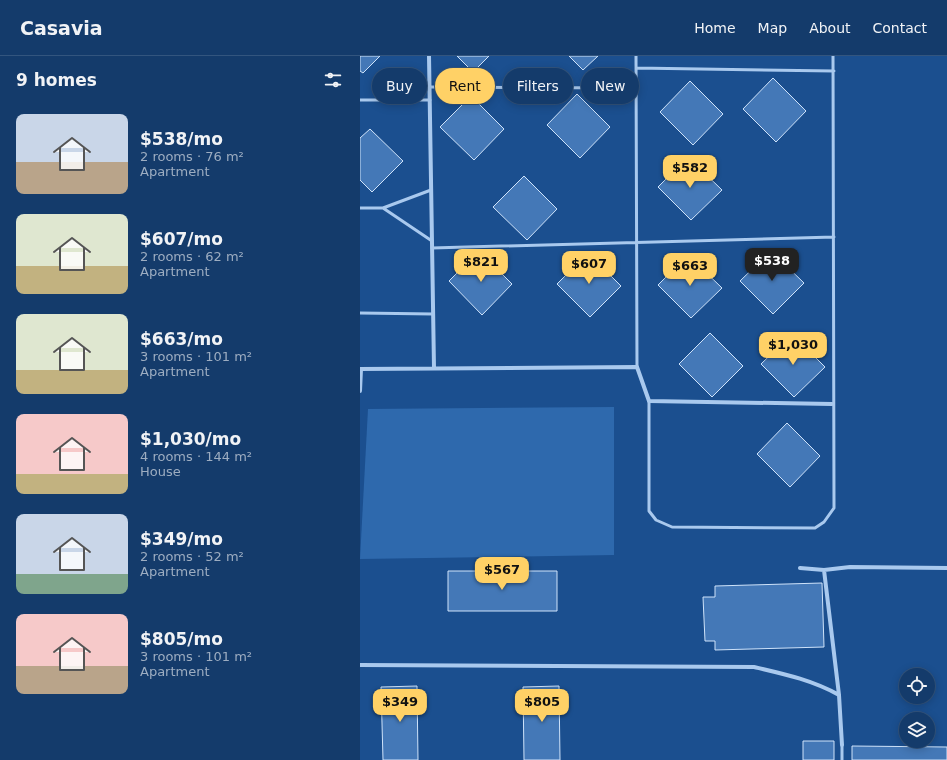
<!DOCTYPE html>
<html lang="en">
<head>
<meta charset="utf-8">
<style>
	body { margin:0; font-family:"DejaVu Sans",sans-serif; background:#1d4271; color:#f1f3f6; height:100vh; display:flex; flex-direction:column; font-size:15px; white-space:nowrap }
	* { box-sizing:border-box; margin:0 }
	p { font-size:13px; color:#9dadc1 }
	.icon { flex:none; width:22px; height:22px; fill:none; stroke:currentColor; stroke-width:2; stroke-linecap:round; stroke-linejoin:round }
	.map { position:relative; flex:1; overflow:hidden }
	.drawer { display:flex; flex-direction:column; background:#143b6b; width:360px }
	.drawer>* { flex:none }
	.hud { position:absolute; left:12px; top:12px; width:380px; height:36px; display:flex; gap:8px }
	.fabs { position:absolute; left:539px; top:612px; display:grid; gap:8px }
	.fabs a { display:grid; place-items:center; width:36px; height:36px; border-radius:50%; background:#143b6b; box-shadow:0 2px 10px #0003,0 0 0 1px #33557e; font-size:20px }
	.price { position:absolute; translate:-50% -34px; padding:0 9px; border-radius:8px; background:#ffd166; color:#111; font-size:13px; line-height:26px; filter:drop-shadow(0 1px 2px #0008) }
	.price::after { content:''; position:absolute; left:50%; top:24px; width:12px; height:9px; margin-left:-6px; background:inherit; clip-path:polygon(0 0,100% 0,50% 100%) }
	.price.active { background:#222; color:#fff }
	ul { padding:0; list-style:none }
	li { display:flex; align-items:center; gap:12px; height:100px; padding:0 16px }
	li span { display:grid; place-items:center; flex:none; width:112px; height:80px; border-radius:8px; color:#555 }
	li>.icon { margin-inline-start:auto }
	span .icon { width:48px; height:48px; fill:#fffc; stroke-width:1 }
	li b { font-size:17px }
	h2 { display:flex; justify-content:space-between; align-items:center; height:48px; padding:0 16px; font-size:17px }
	.chip { padding:0 14px; border-radius:18px; background:#143b6b; box-shadow:0 2px 10px #0003,0 0 0 1px #33557e; font-size:14px; line-height:36px }
	.chip.active { background:#ffd166; color:#111 }
	header { display:flex; align-items:center; gap:24px; box-sizing:border-box; height:56px; padding:0 20px; background:#143b6b; border-bottom:1px solid #33557e }
	header strong { font-size:19px }
	nav { display:flex; gap:22px; margin-inline-start:auto; font-size:14px }
	main { display:flex; flex:1; min-height:0 }
	.map>svg:first-child { display:block }
</style>
</head>
<body>
<header>
<strong>Casavia</strong>
<nav><a>Home</a><a>Map</a><a>About</a><a>Contact</a></nav>
</header>
<main>
<section class="drawer">
<h2>9 homes<svg class="icon" aria-label="filters" viewBox="0 0 24 24"><path d="M4 7h16M4 17h16"/><circle cx="9" cy="7" r="2"/><circle cx="15" cy="17" r="2"/></svg></h2>
<ul>
<li><span style="background:linear-gradient(#c9d6e8 60%,#b9a48a 0)"><svg class="icon" aria-label="home" viewBox="0 0 24 24"><path d="M3 11l9-7 9 7M6 9v11h12V9"/></svg></span><div><b>$538/mo</b><p>2 rooms · 76 m²</p><p>Apartment</p></div></li>
<li><span style="background:linear-gradient(#dfe7d0 65%,#c2b280 0)"><svg class="icon" aria-label="home" viewBox="0 0 24 24"><path d="M3 11l9-7 9 7M6 9v11h12V9"/></svg></span><div><b>$607/mo</b><p>2 rooms · 62 m²</p><p>Apartment</p></div></li>
<li><span style="background:linear-gradient(#dfe7d0 70%,#c2b280 0)"><svg class="icon" aria-label="home" viewBox="0 0 24 24"><path d="M3 11l9-7 9 7M6 9v11h12V9"/></svg></span><div><b>$663/mo</b><p>3 rooms · 101 m²</p><p>Apartment</p></div></li>
<li><span style="background:linear-gradient(#f6c9c9 75%,#c2b280 0)"><svg class="icon" aria-label="home" viewBox="0 0 24 24"><path d="M3 11l9-7 9 7M6 9v11h12V9"/></svg></span><div><b>$1,030/mo</b><p>4 rooms · 144 m²</p><p>House</p></div></li>
<li><span style="background:linear-gradient(#c9d6e8 75%,#7fa58c 0)"><svg class="icon" aria-label="home" viewBox="0 0 24 24"><path d="M3 11l9-7 9 7M6 9v11h12V9"/></svg></span><div><b>$349/mo</b><p>2 rooms · 52 m²</p><p>Apartment</p></div></li>
<li><span style="background:linear-gradient(#f6c9c9 65%,#b9a48a 0)"><svg class="icon" aria-label="home" viewBox="0 0 24 24"><path d="M3 11l9-7 9 7M6 9v11h12V9"/></svg></span><div><b>$805/mo</b><p>3 rooms · 101 m²</p><p>Apartment</p></div></li>
</ul>
</section>
<div class="map">
<svg width="587" height="704" viewBox="0 0 587 704">
	<rect width="100%" height="100%" fill="#1b4f8f"/>
	<path fill="#2e69ad" d="M254,351V499L0,503L8,353Z"/>
	<path fill="#4478b7" stroke="#cfe3fa" d="M0,0H20L3,17L0,15Z
		M97,0H129L113,16Z
		M209,0H238L223,14Z
		M413,22L446,55L416,86L383,53Z
		M330,25L363,58L333,89L300,56Z
		M217,38L250,71L220,102L187,69Z
		M111,40L144,73L114,104L80,71Z
		M10,73L43,105L12,136L0,124V82Z
		M328,101L362,134L331,164L298,131Z
		M164,120L197,153L167,184L133,151Z
		M119,195L152,228L122,259L89,225Z
		M411,195L444,227L413,258L380,225Z
		M228,197L261,230L230,261L197,228Z
		M328,199L362,232L331,262L298,229Z
		M350,277L383,310L352,341L319,308Z
		M432,278L465,311L434,341L401,308Z
		M427,367L460,400L430,431L397,398Z
		M88,515H197V555H88Z
		M462,527L464,591L355,594V585H345L343,541H355V530Z
		M57,630L58,704H23L21,631Z
		M199,630L200,704H164L163,631Z
		M443,685H474V704H443Z
		M492,690L587,691V704H492Z"/>
	<g fill="none" stroke-linecap="round" stroke-linejoin="round">
		<path stroke="#a9c9ee" stroke-width="3" d="M276,0L277,311
			M276,12L474,15
			M69,31L276,32
			M0,44H70
			M0,152H23L71,134
			M23,152L72,185
			M72,192L474,181
			M0,257L73,258
			M289,345V455L296,464L312,471L455,472L464,466L474,452L473,0
			M482,689V704"/>
		<path stroke="#a9c9ee" stroke-width="4" d="M69,0L74,312
			M0,313L277,311L289,345L472,348
			M0,335L1,313
			M440,512L464,514L490,511L587,512
			M464,514L479,639L482,689
			M0,609L394,611C424,618 452,624 479,639"/>
	</g>
</svg>
<div class="fabs">
<a><svg class="icon" aria-label="locate" viewBox="0 0 24 24"><circle cx="12" cy="12" r="6"/><path d="M12 2v4M12 18v4M2 12h4M18 12h4"/></svg></a>
<a><svg class="icon" aria-label="layers" viewBox="0 0 24 24"><path d="M12 4l9 5-9 5-9-5zM3 14l9 5 9-5"/></svg></a>
</div>
<b class="price" style="left:330px;top:133px">$582</b>
<b class="price active" style="left:412px;top:226px">$538</b>
<b class="price" style="left:121px;top:227px">$821</b>
<b class="price" style="left:229px;top:229px">$607</b>
<b class="price" style="left:330px;top:231px">$663</b>
<b class="price" style="left:433px;top:310px">$1,030</b>
<b class="price" style="left:142px;top:535px">$567</b>
<b class="price" style="left:40px;top:667px">$349</b>
<b class="price" style="left:182px;top:667px">$805</b>
<div class="hud">
<a class="chip">Buy</a>
<a class="chip active">Rent</a>
<a class="chip">Filters</a>
<a class="chip">New</a>
</div>
</div>
</main>
</body>
</html>
